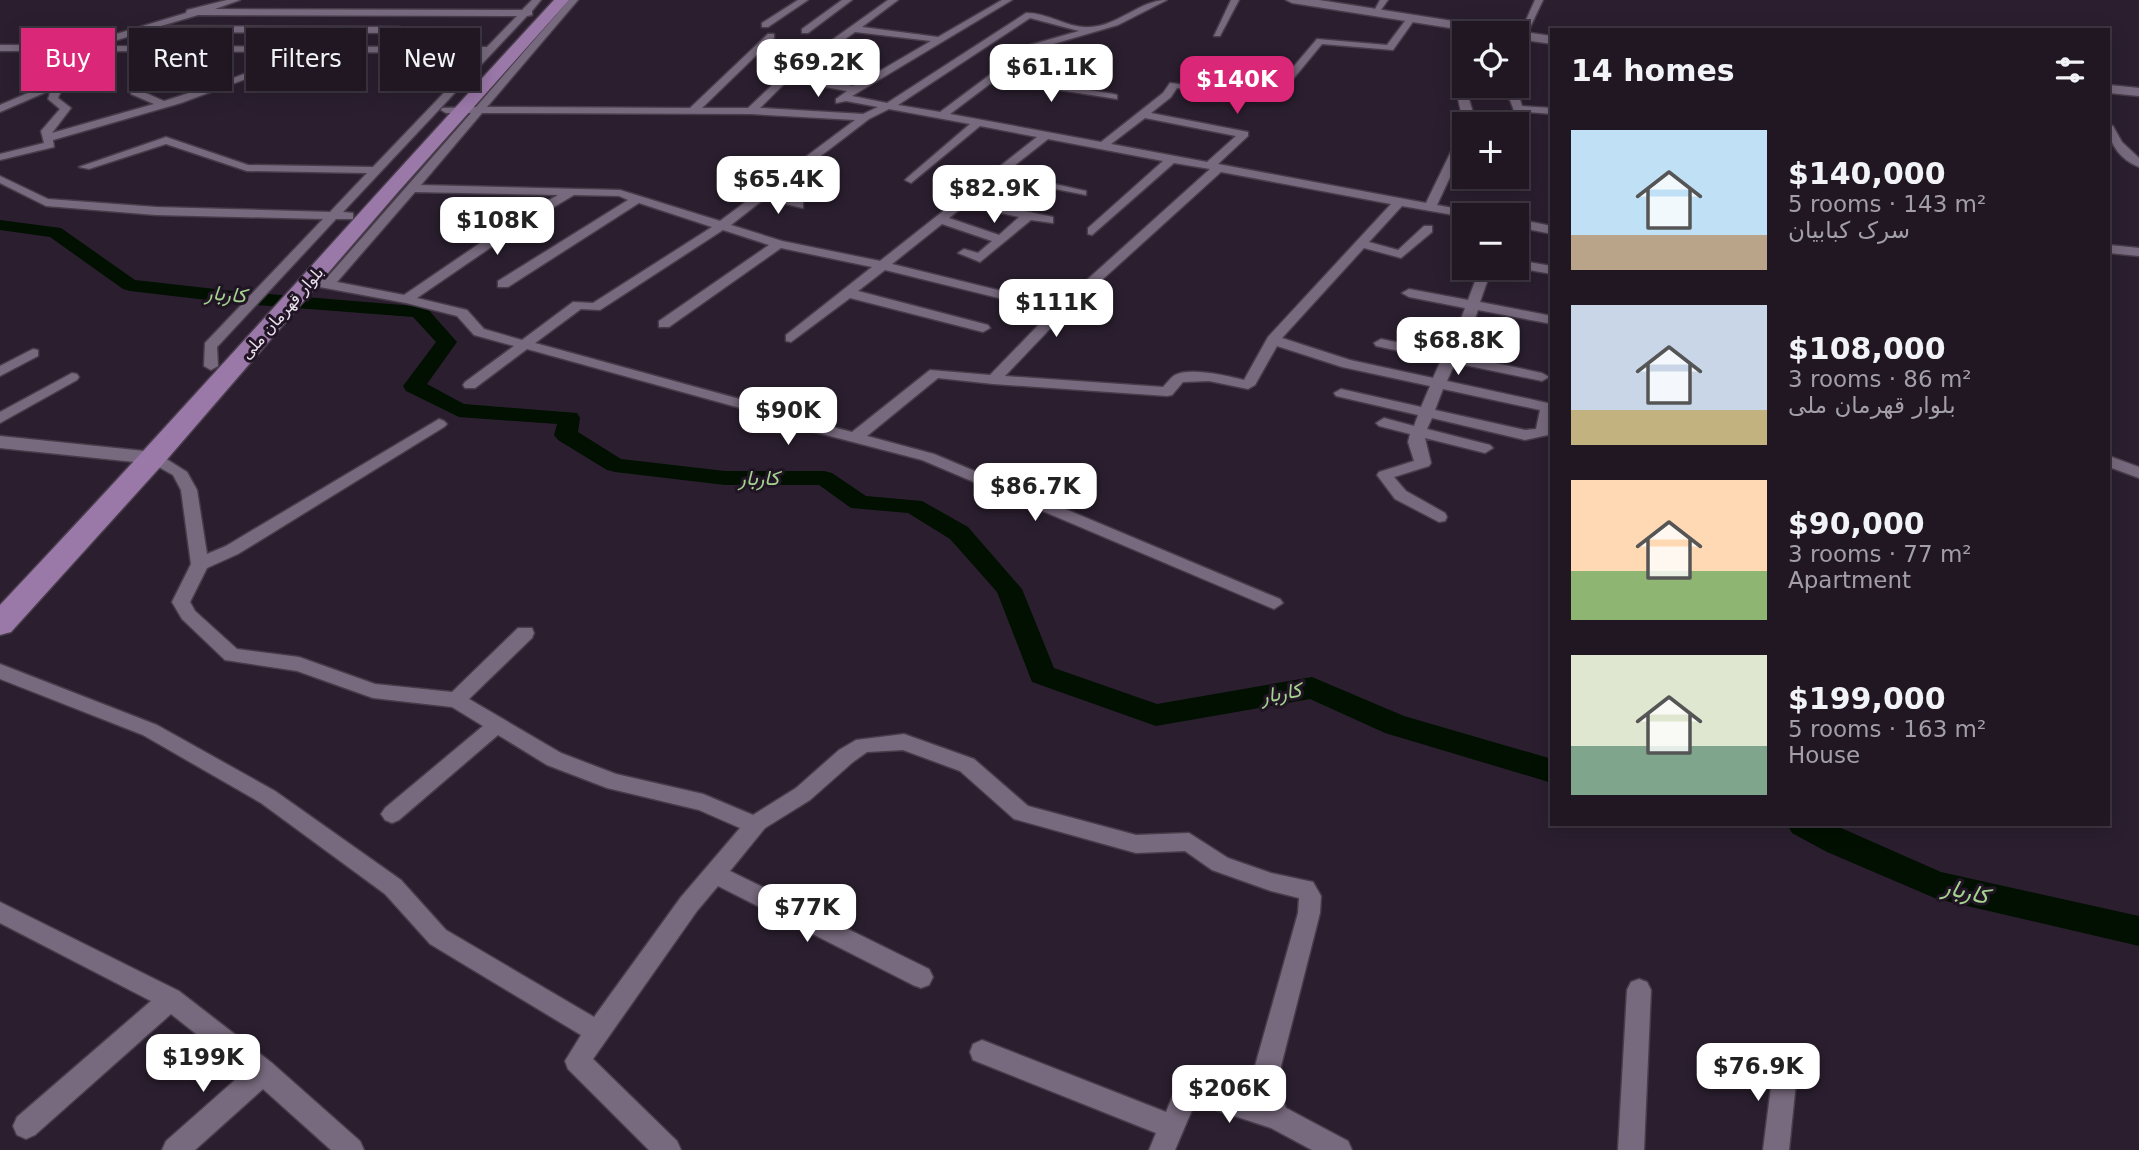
<!DOCTYPE html>
<html lang="en">
<head>
<meta charset="utf-8">
<style>
	body { margin:0; font-family:"DejaVu Sans",Vazirmatn,sans-serif; background:#28202b; color:#f1f3f6; height:100vh; display:flex; flex-direction:column; font-size:26px; white-space:nowrap }
	* { box-sizing:border-box; margin:0 }
	p { font-size:23px; color:#a29fa6 }
	.icon { flex:none; width:38px; height:38px; fill:none; stroke:currentColor; stroke-width:2; stroke-linecap:round; stroke-linejoin:round }
	.map { position:relative; flex:1; overflow:hidden }
	.side { position:absolute; left:1550px; top:28px; width:560px; height:798px; display:flex; flex-direction:column; background:#201723; border-radius:0px; box-shadow:0 4px 18px #0003,0 0 0 2px #3d3641 }
	.side>* { flex:none }
	.hud { position:absolute; left:21px; top:28px; width:665px; height:63px; display:flex; gap:14px }
	.controls { position:absolute; left:1452px; top:21px; display:grid; gap:14px }
	.controls a { display:grid; place-items:center; width:77px; height:77px; border-radius:0px; background:#201723; box-shadow:0 4px 18px #0003,0 0 0 2px #3d3641; font-size:35px }
	.price { position:absolute; translate:-50% -60px; padding:0 16px; border-radius:14px; background:#fff; color:#222; font-size:23px; line-height:46px; filter:drop-shadow(0 2px 4px #0008) }
	.price::after { content:''; position:absolute; left:50%; top:42px; width:21px; height:16px; margin-left:-10px; background:inherit; clip-path:polygon(0 0,100% 0,50% 100%) }
	.price.selected { background:#db2777; color:#fff }
	ul { padding:0; list-style:none }
	li { display:flex; align-items:center; gap:21px; height:175px; padding:0 21px }
	li span { display:grid; place-items:center; flex:none; width:196px; height:140px; border-radius:0px; color:#555 }
	li>.icon { margin-inline-start:auto }
	span .icon { width:84px; height:84px; fill:#fffc; stroke-width:1 }
	li b { font-size:30px }
	h2 { display:flex; justify-content:space-between; align-items:center; height:84px; padding:0 21px; font-size:30px }
	.pill { padding:0 24px; border-radius:0px; background:#201723; box-shadow:0 4px 18px #0003,0 0 0 2px #3d3641; font-size:24px; line-height:63px }
	.pill.selected { background:#db2777; color:#fff }
	.map>svg:first-child { display:block }
</style>
</head>
<body>
<div class="map">
<svg width="2139" height="1150" viewBox="0 0 2139 1150">
	<rect width="100%" height="100%" fill="#2b1f2f"/>
	<g fill="none" stroke-linecap="round" stroke-linejoin="round">
		<path fill="#011000" fill-rule="evenodd" d="M0,220L61,228L135,280L233,291L426,307L457,342L427,384L464,404L577,413L580,418L578,432L621,459L725,471H824L832,473L866,496L922,501L968,527L1022,589L1054,668L1157,704L1312,677L1404,716L1552,759V783L1385,733L1310,699L1156,726L1032,682L997,592L950,539L908,513L851,508L819,485H725L615,472L607,470L558,440L554,435L557,424L459,417L406,391L403,386L436,342L413,317L233,303L130,291L123,289L50,237L0,230Z
			M1787,824H1832L1941,872L2139,916V946L1937,899L1827,852L1792,833Z"/>
		<defs>
			<path id="minor" d="M227,0H240L215,9L522,10L532,0H541L532,11V15L527,16L343,212L353,213V219H336L217,347L218,366L211,370L204,366L205,343L323,219L156,215L46,206L0,183V176L48,199L156,207L330,212L367,173L247,171L166,144L89,169L79,167L166,137L248,165L373,167L482,53L308,52V56L181,103L53,140L54,147L0,160V154L44,143L41,131L60,109L48,99L51,90L0,112V105L61,79L68,71L66,63L72,51H0V45H80L186,13L187,10ZM198,15L517,16L487,47L99,46L152,29L156,32L400,33L405,30L400,27L161,26ZM82,51L301,52L223,82L195,73V77L214,85L164,101L139,90H131V94L154,104L52,133L71,108L58,98L61,91L78,71L76,63Z
				M569,0H578L487,107L690,108L768,34H774V38L702,108H748L783,75L888,0H898L862,27L938,37L1002,0H1012L852,96L887,103L1026,13C1047,12 1069,29 1090,27C1118,26 1140,0 1167,0L1118,25L1036,49L1002,75L1113,94L1117,95V99L995,80L950,114L1101,142L1163,93L1170,83L1229,90L1241,79L1278,85L1317,39L1387,45L1408,17H1414L1415,19L1393,50L1322,44L1284,90L1243,85L1232,96L1177,88L1171,97L1151,113L1248,132V136L1218,164L1426,203L1460,133L1465,130V145L1437,205L1475,212L1477,215H1465V217L1402,206L1369,242L1398,250L1424,226H1432V232L1401,258L1364,248L1282,338L1350,360L1433,378L1441,360L1376,346L1374,343L1381,339L1449,353L1465,308L1409,297L1402,293L1409,289L1468,300L1480,268H1492L1480,302L1552,316V324L1478,310L1462,356L1542,373L1549,377L1542,381L1455,363L1447,381L1552,404L1551,432L1548,435L1525,440L1432,418L1427,429L1490,445L1493,448L1485,453L1425,438L1431,463L1429,466L1394,477L1406,491L1445,513L1447,517L1445,521L1439,522L1395,499L1377,475L1379,472L1414,461L1408,442L1410,434L1379,426L1376,423L1384,418L1414,426L1418,415L1336,396L1334,393L1341,389L1421,407L1430,386L1342,367L1277,346L1255,385L1248,389L1209,381L1183,382L1172,395L1167,396L993,384L938,378L867,436L934,454L1280,599L1283,603L1274,609L922,460L803,429C787,434 771,435 759,423L762,414L527,349L475,388H465L463,385L465,382L514,346L474,335L457,316L406,303L309,285L303,281L309,277L325,280L471,113H446L441,110L442,108L476,107ZM1030,18L1079,31L1030,45L940,112L898,105ZM855,32L931,41L878,72L812,63ZM805,68L869,77L853,86L794,76ZM788,80L847,91L836,99V103L846,101L878,107L863,114L760,108ZM889,109L970,124L907,178L905,180L911,183L980,126L1037,137L880,261L782,241L731,225L764,199L803,208V202L771,194L869,119ZM482,113L751,114L855,120L720,221L620,190L421,185ZM1145,118L1236,136L1207,162L1111,144ZM1048,139L1163,161L1088,228V234L1092,235L1174,163L1210,169L1059,305L892,264L942,224L992,241L978,253L964,249L958,253L980,262L1031,220L1053,223V217L972,200L999,178L1086,195V191L1005,173ZM1221,172L1391,204L1268,337L1244,380C1227,376 1191,367 1175,375C1171,377 1166,384 1163,387L1005,376L1064,314L1092,319V313L1071,308ZM415,192L558,195L514,220L404,295L337,282ZM574,195L619,196L628,200L498,281V287H508L639,203L712,227L593,303L573,302L522,340L484,329L467,310L417,298L522,226ZM965,205L1019,217L999,235L949,218ZM723,230L769,245L659,321V327H669L781,248L872,267L786,335V341L791,342L850,298L983,332L990,328L988,325L858,291L885,270L1052,311L990,375L930,370L852,432L812,422L815,412C801,398 786,400 769,407L535,343L581,309L600,310ZM1443,389L1540,410L1536,429L1525,430L1435,410ZM788,410L799,414V418L786,424L775,421L777,415Z
				M798,0H808L768,27H762V23Z
				M842,0H852L808,33H802V29Z
				M1231,0H1239L1220,36H1214Z
				M1380,0H1388L1378,14L1374,11Z
				M1535,0H1543L1526,36L1518,38Z
				M1465,71V86L1475,119L1473,124L1465,126C1462,113 1449,81 1465,71Z
				M1490,86H1501L1519,96L1522,106L1552,108V114L1514,111L1510,100Z
				M2109,125L2113,126L2122,142L2139,158V167C2121,160 2108,144 2109,125Z
				M1517,219L1552,226V234L1517,227Z
				M2109,245L2139,248V256L2109,253Z
				M1517,260L1552,266V274L1517,268Z
				M33,349L38,350V356L0,376V366Z
				M72,373L77,374L79,377L77,380L0,423V412Z
				M439,419L444,421L447,424L444,427L238,554L207,568L190,602L195,611L237,649L299,657L375,684L452,692L518,628H532L534,633L532,638L469,699L561,753L616,774L703,794L753,815L796,788L839,750L856,740L904,734L974,759L1028,806L1136,835L1189,833L1228,858L1271,873L1313,882L1321,896L1320,913L1281,1066L1280,1093L1286,1108L1348,1141L1352,1150H1312L1271,1128L1195,1103L1175,1150H1149L1156,1133L973,1060L970,1052L973,1044L982,1040L1166,1112L1177,1086L1192,1078L1256,1098L1255,1066L1298,913L1299,898L1271,891L1212,870L1185,851L1136,853L1014,819L960,771L903,750L867,752L853,762L810,800L765,828L730,871L929,969L933,977L929,985L921,988L913,985L718,886L697,911L593,1059L677,1141L681,1150H649L568,1069L565,1061L581,1035L430,944L385,894L261,803L143,735L0,679V664L157,725L275,791L401,880L446,930L594,1017L681,897L740,828L699,810L607,788L547,765L498,735L399,820L392,823L385,820L381,814L385,808L483,726L452,707L373,698L297,671L225,660L182,619L172,602L191,564L181,490L173,475L148,461L146,458L148,455H160L187,472L197,490L207,554L226,546Z
				M2109,456L2139,467V478L2109,467Z
				M0,902L179,991L272,1063L360,1141L364,1150H331L263,1089L195,1150H162L166,1141L244,1072L171,1014L35,1135L26,1139L17,1135L13,1126L17,1117L151,1001L0,923Z
				M1639,979L1647,982L1651,990L1644,1150H1618L1627,990L1631,982Z
				M1786,1051L1795,1055L1798,1063L1789,1150H1763L1774,1063L1777,1055Z"/>
			<path id="tertiary" d="M1286,0H1319L1504,29L1510,33H1482L1292,3Z
				M1517,31L1552,36V44L1517,39V33H1512Z
				M2109,85L2139,88V96L2109,93Z
				M0,436L154,452L161,454L164,458L161,462L154,464L0,448Z"/>
			<path id="trunk" d="M554,0H569L398,192L163,464L11,632L0,635V605C188,406 368,201 554,0Z"/>
		</defs>
		<use href="#minor" stroke="#473c4a" stroke-width="3"/>
		<use href="#tertiary" stroke="#473c4a" stroke-width="3"/>
		<use href="#trunk" stroke="#473c4a" stroke-width="3"/>
		<use href="#minor" fill="#786a7e" fill-rule="evenodd"/>
		<use href="#tertiary" fill="#786a7e" fill-rule="evenodd"/>
		<use href="#trunk" fill="#9a78a8" fill-rule="evenodd"/>
	</g>
	<g text-anchor="middle" dominant-baseline="central" stroke-width="6" stroke-linejoin="round" paint-order="stroke">
		<g font-size="16" fill="#eae2ed" stroke="#211525">
			<text transform="translate(282 313) rotate(-49)">بلوار قهرمان ملی</text>
		</g>
		<g font-size="21" font-style="italic" fill="#a4d38e" stroke="#211525">
			<text transform="translate(226 294) rotate(5)">کاربار</text>
			<text x="759" y="478">کاربار</text>
			<text transform="translate(1281 693) rotate(-10)">کاربار</text>
		</g>
		<g font-size="24" font-style="italic" fill="#a4d38e" stroke="#211525">
			<text transform="translate(1966 891) rotate(14)">کاربار</text>
		</g>
	</g>
</svg>
<div class="controls">
<a><svg class="icon" aria-label="locate" viewBox="0 0 24 24"><circle cx="12" cy="12" r="6"/><path d="M12 2v4M12 18v4M2 12h4M18 12h4"/></svg></a>
<a>+</a>
<a>−</a>
</div>
<b class="price" style="left:818px;top:99px">$69.2K</b>
<b class="price" style="left:1051px;top:104px">$61.1K</b>
<b class="price selected" style="left:1237px;top:116px">$140K</b>
<b class="price" style="left:778px;top:216px">$65.4K</b>
<b class="price" style="left:994px;top:225px">$82.9K</b>
<b class="price" style="left:497px;top:257px">$108K</b>
<b class="price" style="left:1056px;top:339px">$111K</b>
<b class="price" style="left:1458px;top:377px">$68.8K</b>
<b class="price" style="left:788px;top:447px">$90K</b>
<b class="price" style="left:1035px;top:523px">$86.7K</b>
<b class="price" style="left:807px;top:944px">$77K</b>
<b class="price" style="left:203px;top:1094px">$199K</b>
<b class="price" style="left:1758px;top:1103px">$76.9K</b>
<b class="price" style="left:1229px;top:1125px">$206K</b>
<div class="hud">
<a class="pill selected">Buy</a>
<a class="pill">Rent</a>
<a class="pill">Filters</a>
<a class="pill">New</a>
</div>
<section class="side">
<h2>14 homes<svg class="icon" aria-label="filters" viewBox="0 0 24 24"><path d="M4 7h16M4 17h16"/><circle cx="9" cy="7" r="2"/><circle cx="15" cy="17" r="2"/></svg></h2>
<ul>
<li><span style="background:linear-gradient(#bfe0f5 75%,#b9a48a 0)"><svg class="icon" aria-label="home" viewBox="0 0 24 24"><path d="M3 11l9-7 9 7M6 9v11h12V9"/></svg></span><div><b>$140,000</b><p>5 rooms · 143 m²</p><p>سرک کبابیان</p></div></li>
<li><span style="background:linear-gradient(#c9d6e8 75%,#c2b280 0)"><svg class="icon" aria-label="home" viewBox="0 0 24 24"><path d="M3 11l9-7 9 7M6 9v11h12V9"/></svg></span><div><b>$108,000</b><p>3 rooms · 86 m²</p><p>بلوار قهرمان ملی</p></div></li>
<li><span style="background:linear-gradient(#ffd9b3 65%,#8fb573 0)"><svg class="icon" aria-label="home" viewBox="0 0 24 24"><path d="M3 11l9-7 9 7M6 9v11h12V9"/></svg></span><div><b>$90,000</b><p>3 rooms · 77 m²</p><p>Apartment</p></div></li>
<li><span style="background:linear-gradient(#dfe7d0 65%,#7fa58c 0)"><svg class="icon" aria-label="home" viewBox="0 0 24 24"><path d="M3 11l9-7 9 7M6 9v11h12V9"/></svg></span><div><b>$199,000</b><p>5 rooms · 163 m²</p><p>House</p></div></li>
</ul>
</section>
</div>
</body>
</html>
